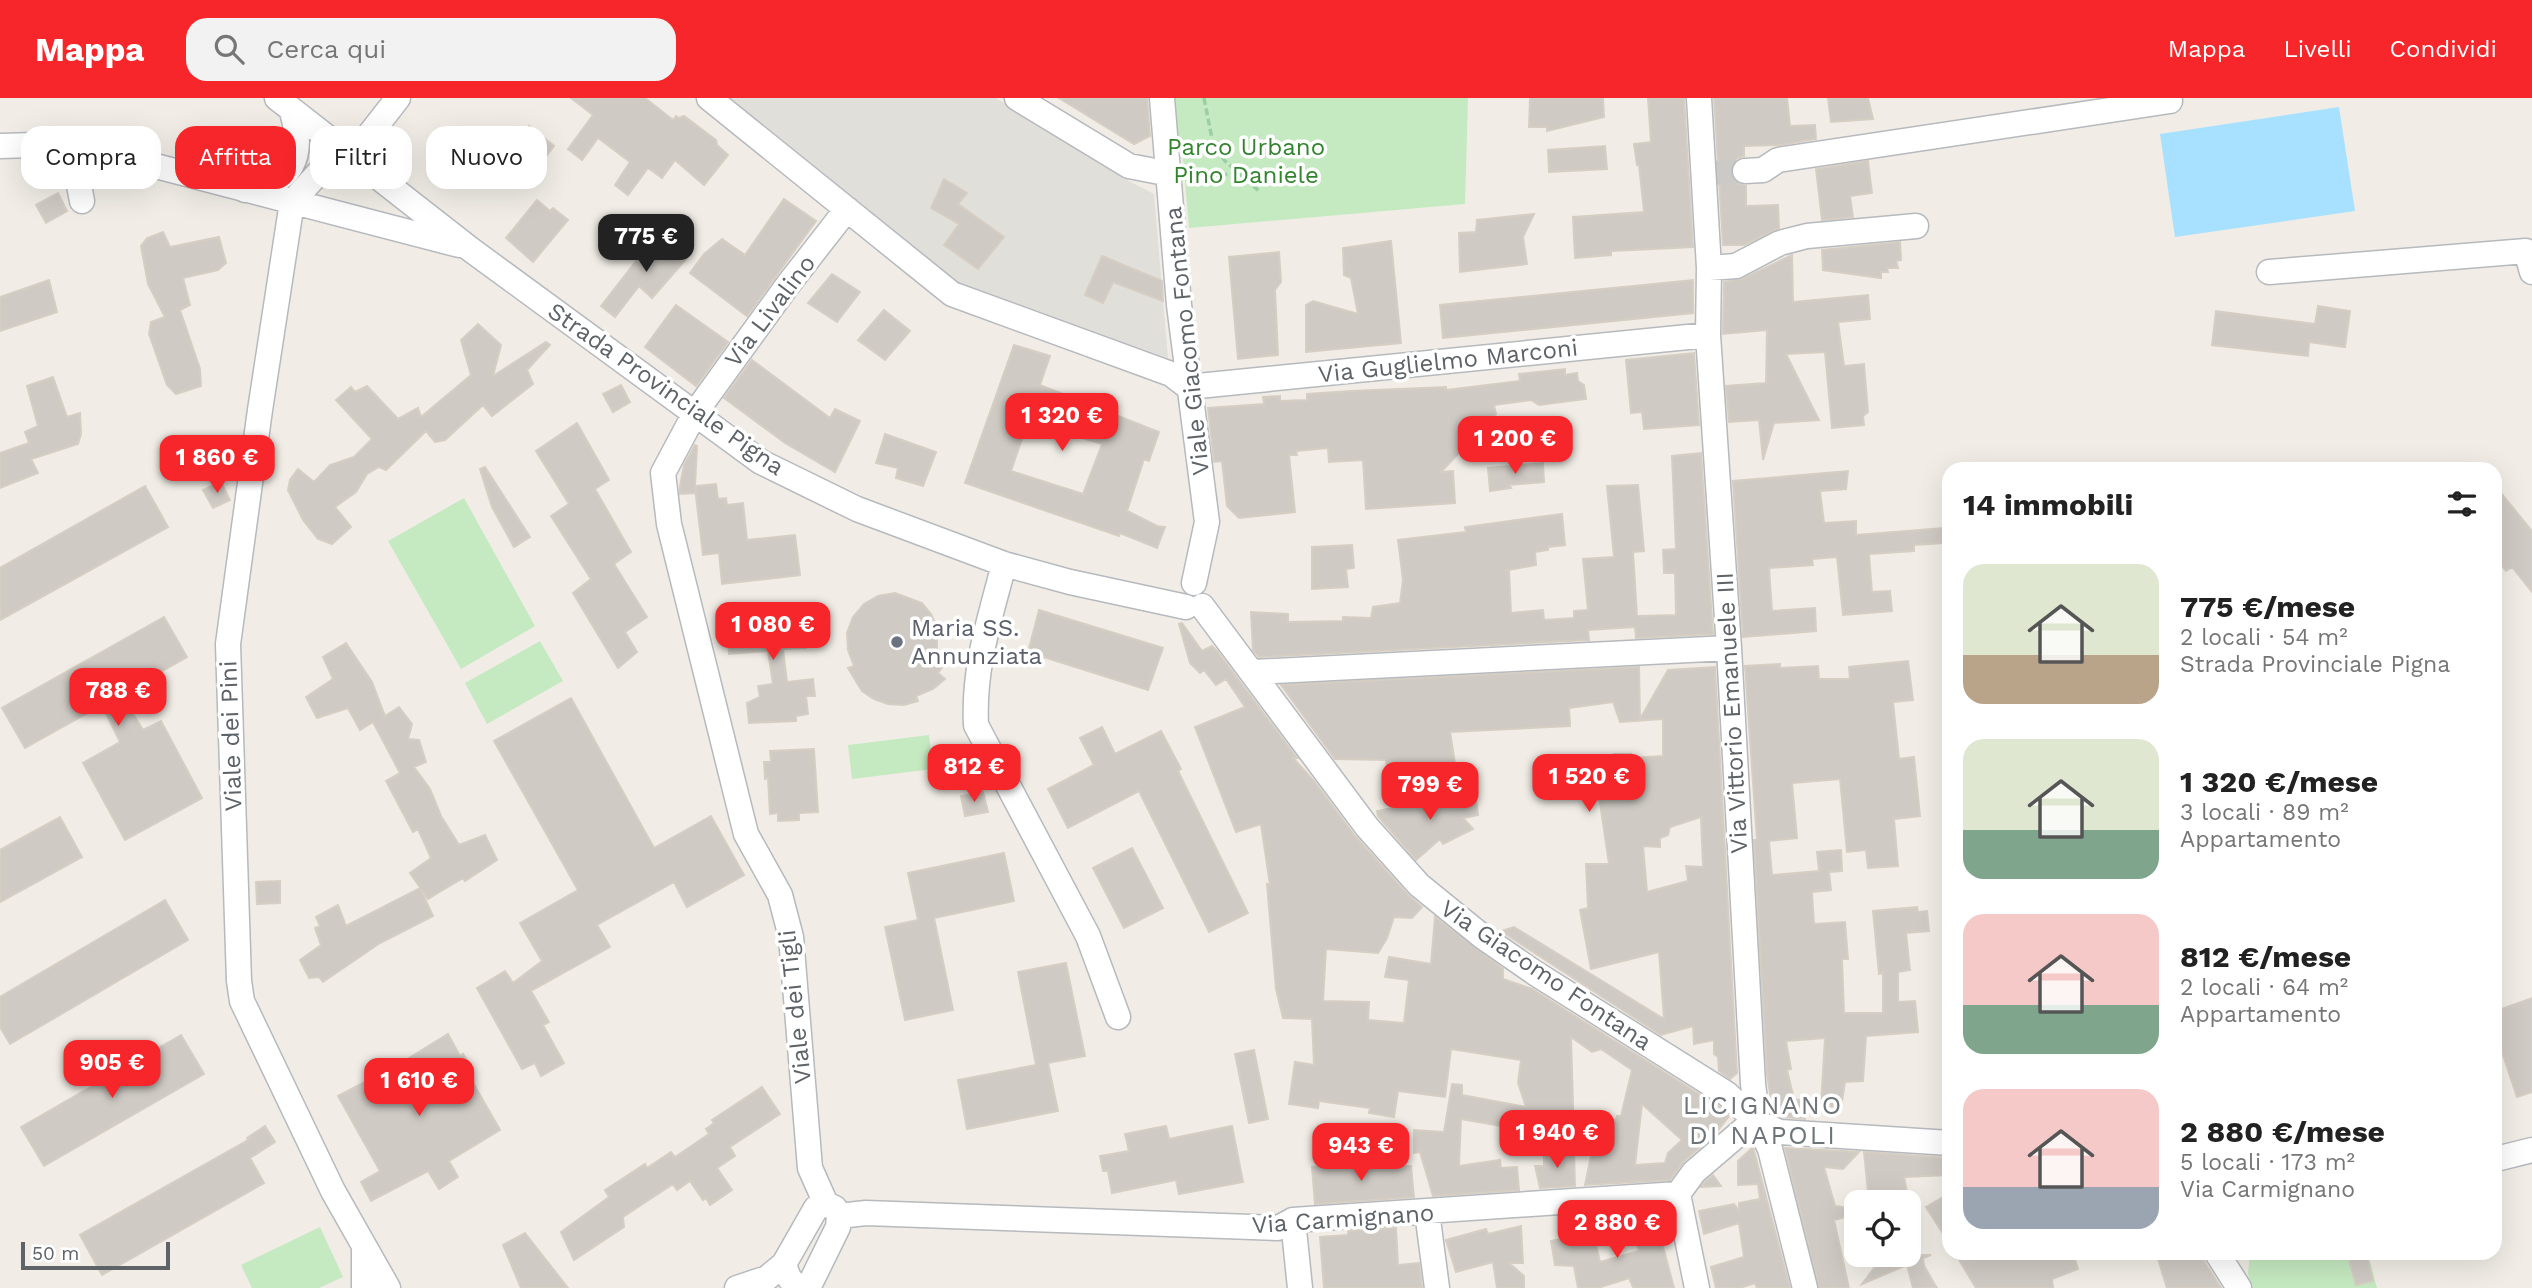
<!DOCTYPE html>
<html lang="it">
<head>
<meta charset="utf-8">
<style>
	body { margin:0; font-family:"Work Sans",sans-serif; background:#f2f2f2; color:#222; height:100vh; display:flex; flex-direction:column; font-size:26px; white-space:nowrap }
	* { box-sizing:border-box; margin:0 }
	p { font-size:23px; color:#767676 }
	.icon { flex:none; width:38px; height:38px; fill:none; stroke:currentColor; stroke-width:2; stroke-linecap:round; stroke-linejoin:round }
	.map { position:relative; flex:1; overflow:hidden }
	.sheet { position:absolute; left:1942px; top:364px; width:560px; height:798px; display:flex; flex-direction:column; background:#fff; border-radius:21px; box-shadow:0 7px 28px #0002 }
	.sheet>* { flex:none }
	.hud { position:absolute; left:21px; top:28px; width:665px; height:63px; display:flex; gap:14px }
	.controls { position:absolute; left:1844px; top:1092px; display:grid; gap:14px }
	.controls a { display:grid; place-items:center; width:77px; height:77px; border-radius:14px; background:#fff; box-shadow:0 7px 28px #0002; font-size:35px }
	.scale { position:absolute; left:21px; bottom:18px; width:149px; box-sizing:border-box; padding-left:7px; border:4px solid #5d6367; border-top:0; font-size:19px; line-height:24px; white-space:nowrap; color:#5d6367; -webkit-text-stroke:5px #fff; paint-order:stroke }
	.price { position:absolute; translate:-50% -60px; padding:0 16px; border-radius:14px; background:#f7262a; color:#fff; font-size:23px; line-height:46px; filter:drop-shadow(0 2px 4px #0008) }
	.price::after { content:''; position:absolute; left:50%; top:42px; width:21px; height:16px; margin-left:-10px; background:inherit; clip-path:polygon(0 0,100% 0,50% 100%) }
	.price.on { background:#222; color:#fff }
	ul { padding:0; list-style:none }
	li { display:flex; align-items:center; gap:21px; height:175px; padding:0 21px }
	li span { display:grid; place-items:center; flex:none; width:196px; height:140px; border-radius:21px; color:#555 }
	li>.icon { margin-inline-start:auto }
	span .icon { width:84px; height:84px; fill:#fffc; stroke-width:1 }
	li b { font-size:30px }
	h2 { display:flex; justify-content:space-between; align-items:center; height:84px; padding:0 21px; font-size:30px }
	.tag { padding:0 24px; border-radius:21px; background:#fff; box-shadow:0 7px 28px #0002; font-size:24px; line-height:63px }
	.tag.on { background:#f7262a; color:#fff }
	header { display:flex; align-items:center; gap:42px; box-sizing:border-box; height:98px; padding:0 35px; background:#f7262a; color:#fff }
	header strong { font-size:33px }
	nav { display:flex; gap:38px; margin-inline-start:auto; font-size:24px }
	.search { width:490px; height:63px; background:#f2f2f2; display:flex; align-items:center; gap:18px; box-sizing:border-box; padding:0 24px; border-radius:21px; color:#767676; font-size:26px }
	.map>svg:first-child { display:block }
</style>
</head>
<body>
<header>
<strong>Mappa</strong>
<div class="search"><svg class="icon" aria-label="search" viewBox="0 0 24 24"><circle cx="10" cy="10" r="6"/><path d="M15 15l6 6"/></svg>Cerca qui</div>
<nav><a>Mappa</a><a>Livelli</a><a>Condividi</a></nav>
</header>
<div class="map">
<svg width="2532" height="1190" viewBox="0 0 2532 1190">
	<rect width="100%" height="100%" fill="#f1ede6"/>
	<path fill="#e1dfda" d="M719,0H996L1129,83L1154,96L1168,260L957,184Z"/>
	<path fill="#c5eac1" d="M1175,0H1468L1465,106L1189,130L1182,48L1179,47Z
		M464,400L535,528L461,571L388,443Z
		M540,543L563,583L487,626L465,585Z
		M929,637L933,671L852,681L848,647Z
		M320,1129L343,1179L319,1190H252L241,1167Z
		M2250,1155H2368L2377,1190H2251L2248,1175Z"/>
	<path fill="#a7e1ff" d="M2339,9L2355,113L2175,139L2160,36Z"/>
	<path fill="#cfcac4" stroke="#d6cec3" stroke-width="2" fill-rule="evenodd" d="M571,0H645L673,22L676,18L679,20L684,18L716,42L717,47L728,57L704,87L675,62L662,80L648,70L628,97L615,87L630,64L598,40L582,62L568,51L593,17Z
		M1059,0H1147L1150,38L1134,46Z
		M1530,0H1603L1604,19L1547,33V29H1529Z
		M1648,0H1684L1693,149L1611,153V157L1575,160L1573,119L1644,114L1639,67H1637L1634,46L1651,44Z
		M1714,0H1787L1790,28L1815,27L1816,41L1780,47L1744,48V58L1737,60L1732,66L1730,73L1732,81L1738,86L1746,88V108L1778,107L1779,130L1744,147H1723Z
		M1828,0H1868L1873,21L1831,24Z
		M529,28L554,48L523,89L497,70Z
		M1605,48L1607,71L1549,74L1548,52Z
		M1868,63L1872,95L1850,98L1853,119L1822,122L1816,71Z
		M944,81L967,95L958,106L1004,139L978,171L944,147L959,126L931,110Z
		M58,95L67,113L46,125L36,107Z
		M784,101L816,123L747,218L690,175L704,156L722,141L745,157Z
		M537,102L550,113L553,110L568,122L533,164L506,140Z
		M1534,116L1523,139L1527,166L1460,174L1459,135L1476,134L1477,122Z
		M163,134L170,149L219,139L226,165L218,172L183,180L190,207L180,212L200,271L201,288L176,296L167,287L149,236L151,224L165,219L148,186L141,148L147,140Z
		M658,135L687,160L652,200L639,188L615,219L601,208Z
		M1391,143L1401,245L1306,254V207L1313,203L1358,216L1351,180L1344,177L1343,150Z
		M1900,144L1901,162L1896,163L1898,170H1887L1888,174H1881V180L1823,172L1822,152Z
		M1279,154L1281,184L1275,192L1278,257L1238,261L1229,159Z
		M1792,157L1793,204L1868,197L1870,221L1838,224L1844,268L1864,266L1868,314L1863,318L1864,327L1832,330L1825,254L1786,256L1819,322L1774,325L1763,362L1759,322L1729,324L1726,288L1766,285L1767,232L1723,236L1724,184L1742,181Z
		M1102,158L1162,183L1163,203L1113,184L1103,205L1085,197Z
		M832,176L860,194L837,224L808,205Z
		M49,182L57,214L0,233V199Z
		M1693,182V215L1443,240L1440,207Z
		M676,207L728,244L696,288L645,249Z
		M2318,208L2350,213L2345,249L2309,244L2308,258L2212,247L2216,213L2315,226Z
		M884,212L910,233L885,262L858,242Z
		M478,226L501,247L493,278L546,244L550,247L527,272L533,286L492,318L483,307L445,342L435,344L426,333L386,372L379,369L367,376L356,394L335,409L351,429L332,446L318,441L303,422L288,392L290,382L298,371L314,384L330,367L354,359L372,341L336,302L351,289L355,294L367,288L398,321L418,310L421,319L471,277L461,242Z
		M1014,247L1050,258L1040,287L1159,334L1149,363L1144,361L1127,413L1157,428L1165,429L1157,450L1120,435L1119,438L965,385ZM1028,323L1102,346L1083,396L1011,373Z
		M1694,255L1699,327L1644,331L1642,314L1631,315L1626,262Z
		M752,262L830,320L835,311L860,323L835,374L785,345L724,300Z
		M1565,271V277L1577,275L1578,283L1584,287L1586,301L1539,307L1531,302L1494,307L1496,316L1441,374L1453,373L1455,405L1366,411L1363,362L1329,364L1328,350L1296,353L1297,357H1289L1295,414L1239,420L1227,408L1222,363L1214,364L1208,310L1264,306L1263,299L1280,298V303L1307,302V296L1351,293L1446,289V292L1520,283L1519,276Z
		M53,279L67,319L80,315L81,336L78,346L31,361L38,375L0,390V355L29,345L25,334L38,328L27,288Z
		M621,287L630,304L613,314L603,296Z
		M577,325L609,382L595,391L631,454L614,466L647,519L625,534L637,554L618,570L573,495L591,481L551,418L569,406L536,353Z
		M885,336L936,354L923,388L896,380L898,370L876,365Z
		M695,347L697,348L695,388L716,386L718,401L726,400L727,407L743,405L747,442L795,437L800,477L722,486L719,455L703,457L695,390V395L680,396V388L684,367Z
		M1701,355L1713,536L1636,540L1635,529L1588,532L1589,542L1259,559L1253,552L1251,514L1288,516V524L1343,523V519L1371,520L1373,509L1400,505L1403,482L1398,442L1466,434L1465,429L1562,416L1565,447L1548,449V452L1535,454L1536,467L1509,472L1511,515L1543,512L1544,522L1574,520V513L1588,512L1583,461L1614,459L1607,388L1638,387L1644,453L1633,454L1637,518L1676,517L1675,475H1664L1663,452L1676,451L1672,358Z
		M1543,365L1544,384L1509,387L1511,390L1490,393L1488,370Z
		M485,369L530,439L514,449L492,409L480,371Z
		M1848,373L1846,391L1820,393L1824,425L1856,423V437L1943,430L1944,445L1914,447V453L1869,456L1872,494L1890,493L1892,513L1843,517L1837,459L1812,461L1813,467L1769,470L1772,513L1815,510L1816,533L1743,539L1733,383Z
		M221,384L230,402L213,410L203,392Z
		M145,388L168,429L0,522V470Z
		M2496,389L2532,433V494L2512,469L2506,473L2496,460Z
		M1352,447L1354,470L1346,471L1348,489L1312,491V449Z
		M895,495L922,505L931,516L937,529V557L947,563L938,575L945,581L933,591L916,598L918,603L904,607L888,606L874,601L862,593L848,570L854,568L848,552L847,535L853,519L864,506L878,498Z
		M803,512L806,550L783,551L787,584L813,581L815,598H806L808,616L796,618V623L749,625L747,605L760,599L758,588L773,586L768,553L729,556L726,519Z
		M1039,512L1163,550L1148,592L1028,554Z
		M164,519L187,559L121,596L143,632L161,623L202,700L125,742L83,665L120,644L102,607L25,650L2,610Z
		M1182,525L1202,553L1212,548L1217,553L1297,660H1293L1314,683L1355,738L1408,797L1422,809L1412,820L1394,819L1387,840L1378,855L1326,851L1323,903L1369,904L1368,922L1404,925L1409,882L1385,879L1389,859L1431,866L1435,819L1503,871V881L1532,891L1718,1008L1729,1018L1715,1036L1684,1063L1670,1082L1585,1087L1593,1048L1603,1047L1594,1045L1599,1021L1616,1022L1617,1018H1621L1632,972L1601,951L1592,954L1571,939L1574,1041L1461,1021L1459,1068L1500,1062L1501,1070L1517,1069L1519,1092L1433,1098L1420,1054L1414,1055V1032L1444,1034L1452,986L1462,987V997L1526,1009L1518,985L1521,962L1451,951L1445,999L1398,993L1394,1019L1369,1015L1370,1010L1319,1003L1318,1010L1289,1006L1295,964L1314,967L1312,921L1283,920L1276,891L1267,786L1270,787L1261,726L1236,734L1195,629L1245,609L1226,581L1216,587L1204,572L1200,575L1190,565L1179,526ZM1642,1006L1682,1042L1668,1055L1665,1065L1635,1067Z
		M346,545L372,584L385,618L399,609L412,626L408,641L419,642L426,664L414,669L430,691L441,718L459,747L485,737L497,762L465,783L463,780L428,801L410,775L431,760L418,731L413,734L386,683L400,675L373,624L360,632L348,610L317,620L306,599L333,581L323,559Z
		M1908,563L1913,602L1893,604L1899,661L1914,659L1920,718L1894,721L1898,768L1868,770L1866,752L1847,754L1840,681L1792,685L1797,740L1769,743L1772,777L1819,773L1817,754L1841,752L1842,773L1829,774L1831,792L1812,794L1814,826L1845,824L1848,861H1842L1844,915H1883V875L1879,876L1873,813L1917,809L1918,814L1927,813L1929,833L1906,835L1910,872L1898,874V904L1915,903L1918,934L1866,938L1863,983L1845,984L1841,1010L1821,1007L1825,940L1786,943L1791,971L1787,972L1794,1001L1805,1003V1021L1783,1019L1773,1015L1767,976L1754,742H1757L1745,568L1780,566V570L1818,568L1819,581H1850L1849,569Z
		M1639,569L1640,621L1668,572L1715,569L1737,975L1730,981L1719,973L1718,959L1714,956V942L1694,946L1693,928L1661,937L1501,833L1514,829L1664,921L1659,854L1591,871L1580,812L1588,810L1586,766H1609L1599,698L1541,699L1540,666L1615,665L1614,656H1631L1632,660L1663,658V621L1620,624L1613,604L1569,610L1570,628L1450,634L1456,672L1389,681L1386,662L1335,661L1281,587ZM1701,719L1703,769L1686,768L1688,783L1647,794L1643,748L1660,749V740L1668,737L1670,729Z
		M571,600L654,750L711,718L744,777L687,809L674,784L597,827L610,849L531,893L549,924L543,927L564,965L541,978L535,965L522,971L477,890L505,873L513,885L542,863L520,825L578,792L494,643Z
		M1102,629L1115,656L1161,633L1181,671L1178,673L1248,815L1209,834L1139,693L1068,730L1048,691L1094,667L1080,640Z
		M814,651L818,714L799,715V722L778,723V715L770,716L768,680L765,681L764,664H771L770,653Z
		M983,694L988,714L965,718L961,698Z
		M1475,694L1478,717L1463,720L1473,731L1443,746L1440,741L1416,762L1378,718L1377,713Z
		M60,719L82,759L0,804V752Z
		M1132,750L1163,810L1124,830L1093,770Z
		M1004,755L1014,803L934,820L953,912L905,922L885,829L918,822L908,775Z
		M280,783V805L257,806L256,784Z
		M420,790L433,818L380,845L323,884L319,879L309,880L300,862L321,847L315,830L320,828L316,819L338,807L346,828Z
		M165,802L188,842L10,946L0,929V899Z
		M1066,865L1085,958L1048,965L1058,1013L967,1031L958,982L1036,967L1018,874Z
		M2532,900V994L2517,999L2496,936V913Z
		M448,936L460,958L463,956L473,972L468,976L500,1032L449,1063L458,1079L439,1091L428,1073L371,1103L361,1084L380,1073L338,998L396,968Z
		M181,937L204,976L44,1068L21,1029Z
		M1254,952L1268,1021L1249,1025L1235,956Z
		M762,989L780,1016L730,1049L735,1058L717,1070L732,1092L710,1107L706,1100L703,1102L690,1083L677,1092L673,1086L623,1119L624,1129L574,1162L561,1134L609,1099L605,1092L645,1066L647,1070L671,1054L675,1059L709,1036L706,1031L714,1025L712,1022Z
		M265,1028L275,1044L250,1060L264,1085L102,1177L80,1137L248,1042L247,1040Z
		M1166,1028L1169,1041L1232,1028L1243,1084L1179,1096L1176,1082L1112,1095L1108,1073H1103L1100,1058L1129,1053L1125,1036Z
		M1753,1049L1790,1190H1757L1755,1185L1740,1190H1716L1711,1169L1744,1159L1739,1125L1704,1136L1699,1113L1734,1106L1739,1113V1105L1760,1101L1758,1086L1738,1087V1063Z
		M1785,1050L1859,1054L1843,1071L1824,1069L1835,1108L1857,1111V1116L1834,1122L1849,1190H1819Z
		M1574,1051L1575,1088L1540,1090L1535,1068H1544V1055Z
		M1864,1054L1950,1060V1077L1904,1079L1909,1104H1869Z
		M1348,1066V1069L1411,1068L1414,1099L1315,1106L1312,1069Z
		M1713,1077L1721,1088L1701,1089L1705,1084Z
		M1950,1095V1146L1926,1109Z
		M1656,1122L1674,1190H1638L1633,1189L1629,1180L1598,1190H1578L1574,1168L1555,1167L1551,1143L1593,1134L1600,1164L1639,1153L1631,1127Z
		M1521,1128L1523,1165H1509L1524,1178V1190H1497L1493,1164L1456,1174L1446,1142L1486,1131L1488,1136Z
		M1396,1130L1398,1167L1419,1165L1422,1190H1324L1320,1139L1348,1137V1133Z
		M525,1135L568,1190H521L503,1147Z
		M1955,1155H2073L2078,1171L2052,1181L2053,1190H1976Z
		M2167,1155H2202L2204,1163L2221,1190H2167L2158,1161Z
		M2347,1155H2366L2373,1183L2356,1187Z
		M1884,1157H1931L1923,1160L1924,1168L1937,1190H1913L1907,1167L1862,1186Z"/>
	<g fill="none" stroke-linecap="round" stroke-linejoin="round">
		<path stroke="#cccac6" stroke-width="24" stroke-dasharray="24 12" stroke-linecap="butt" d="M1713,75L1745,73"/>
		<defs>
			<path id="minor" d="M277,0L470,151L761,364L857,411L1004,466L1070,484L1186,509
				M709,0L952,196L1171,276L1188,289
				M1017,0L1129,68L1170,76
				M1162,0L1179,207L1207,424L1194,485
				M1699,0L1709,170L1708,237L1729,550L1753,986L1758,1025L1770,1051L1805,1190
				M71,46L82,103
				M0,48L71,46L459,147
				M352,59L398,0
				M1745,73L1763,72L1778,62L2170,3
				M245,92C254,90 265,89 273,85C302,69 300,39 291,11
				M292,104L260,312L228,546L239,883L242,903L333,1093L388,1190
				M292,104L323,70L352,59
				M1709,170L1736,168L1780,145L1807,138L1916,128
				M2269,174L2526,153L2532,174
				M1188,289L1708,237
				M1004,466C990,521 973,569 976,627L1088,838L1118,919
				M1202,508L1367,729L1419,787L1483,839L1535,875L1727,996L1758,1025L1780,1034L1950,1045
				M1253,574L1729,550
				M2496,1061L2532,1052
				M826,1106L810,1070L791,839L780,797L746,736L669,426L663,375L695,315L787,188L847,111
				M826,1106L835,1110L839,1118L838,1129L811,1184L801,1189C789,1184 788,1178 784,1166L816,1110Z
				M1427,1114L1437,1190
				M839,1118L866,1115L1278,1130L1293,1122L1678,1096
				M1293,1122L1300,1190
				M2217,1155L2239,1190
				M364,1190V1151
				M737,1190L767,1180L784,1166
				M1697,1190L1678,1096L1694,1074L1749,1027L1758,1025"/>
		</defs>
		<use href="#minor" stroke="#b6b9bd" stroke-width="27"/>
		<path stroke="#9bcea4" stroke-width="3.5" stroke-dasharray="7 3.5" stroke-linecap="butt" d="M1204,0L1213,46L1225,63L1260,94
			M1187,49L1213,46
			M1189,81L1239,75"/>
		<use href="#minor" stroke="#fff" stroke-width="24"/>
	</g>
	<circle fill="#6b7280" stroke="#fff" stroke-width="2.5" cx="897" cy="544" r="7"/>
	<g text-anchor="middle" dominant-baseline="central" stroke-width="7" stroke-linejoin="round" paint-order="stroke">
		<g font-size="24" fill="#32852e" stroke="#fff">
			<text x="1246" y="49">Parco Urbano<tspan x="1246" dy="28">Pino Daniele</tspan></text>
		</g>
		<g font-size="24" fill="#5d6367" stroke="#fff">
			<text transform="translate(770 213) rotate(-53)">Via Livalino</text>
			<text transform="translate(1187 243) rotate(-96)">Viale Giacomo Fontana</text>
			<text transform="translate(1448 263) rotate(-6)">Via Guglielmo Marconi</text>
			<text transform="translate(666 291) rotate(35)">Strada Provinciale Pigna</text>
			<text transform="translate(1732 615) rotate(-93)">Via Vittorio Emanuele III</text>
			<text transform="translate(231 638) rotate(-92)">Viale dei Pini</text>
			<text transform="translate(1546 877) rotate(34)">Via Giacomo Fontana</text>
			<text transform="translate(795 909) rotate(-96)">Viale dei Tigli</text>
			<text transform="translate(1343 1121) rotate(-4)">Via Carmignano</text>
		</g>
		<g font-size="24" fill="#5b616d" stroke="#fff" text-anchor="start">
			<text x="911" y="530">Maria SS.<tspan x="911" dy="28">Annunziata</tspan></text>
		</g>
		<g font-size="26" letter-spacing="2" fill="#6e7579" stroke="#fff">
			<text x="1763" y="1007">LICIGNANO<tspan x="1763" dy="30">DI NAPOLI</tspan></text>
		</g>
	</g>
</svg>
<div class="controls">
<a><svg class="icon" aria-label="locate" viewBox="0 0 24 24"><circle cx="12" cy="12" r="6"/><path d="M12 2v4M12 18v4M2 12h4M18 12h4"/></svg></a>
</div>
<div class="scale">50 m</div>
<b class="price on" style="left:646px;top:176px">775 €</b>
<b class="price" style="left:1062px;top:355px">1 320 €</b>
<b class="price" style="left:1515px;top:378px">1 200 €</b>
<b class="price" style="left:217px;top:397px">1 860 €</b>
<b class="price" style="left:773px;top:564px">1 080 €</b>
<b class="price" style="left:118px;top:630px">788 €</b>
<b class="price" style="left:974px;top:706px">812 €</b>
<b class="price" style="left:1589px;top:716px">1 520 €</b>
<b class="price" style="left:1430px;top:724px">799 €</b>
<b class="price" style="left:112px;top:1002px">905 €</b>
<b class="price" style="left:419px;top:1020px">1 610 €</b>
<b class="price" style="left:1557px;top:1072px">1 940 €</b>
<b class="price" style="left:1361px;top:1085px">943 €</b>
<b class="price" style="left:1617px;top:1162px">2 880 €</b>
<div class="hud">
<a class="tag">Compra</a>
<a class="tag on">Affitta</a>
<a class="tag">Filtri</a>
<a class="tag">Nuovo</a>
</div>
<section class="sheet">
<h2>14 immobili<svg class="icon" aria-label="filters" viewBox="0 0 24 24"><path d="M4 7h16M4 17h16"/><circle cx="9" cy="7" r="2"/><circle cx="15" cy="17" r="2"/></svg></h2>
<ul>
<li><span style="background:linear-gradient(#dfe7d0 65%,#b9a48a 0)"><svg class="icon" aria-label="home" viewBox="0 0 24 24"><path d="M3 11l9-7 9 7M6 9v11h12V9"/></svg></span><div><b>775 €/mese</b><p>2 locali · 54 m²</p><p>Strada Provinciale Pigna</p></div></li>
<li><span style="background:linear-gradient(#dfe7d0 65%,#7fa58c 0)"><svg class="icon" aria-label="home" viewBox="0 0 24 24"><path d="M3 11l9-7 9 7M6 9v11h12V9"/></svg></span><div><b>1 320 €/mese</b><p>3 locali · 89 m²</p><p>Appartamento</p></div></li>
<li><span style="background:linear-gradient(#f6c9c9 65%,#7fa58c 0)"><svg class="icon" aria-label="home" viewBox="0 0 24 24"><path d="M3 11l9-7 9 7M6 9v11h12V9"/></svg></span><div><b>812 €/mese</b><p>2 locali · 64 m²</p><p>Appartamento</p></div></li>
<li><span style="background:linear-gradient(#f6c9c9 70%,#9aa5b1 0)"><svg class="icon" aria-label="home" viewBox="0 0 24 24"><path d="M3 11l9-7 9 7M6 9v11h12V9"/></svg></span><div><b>2 880 €/mese</b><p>5 locali · 173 m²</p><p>Via Carmignano</p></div></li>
</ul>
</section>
</div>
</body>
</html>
